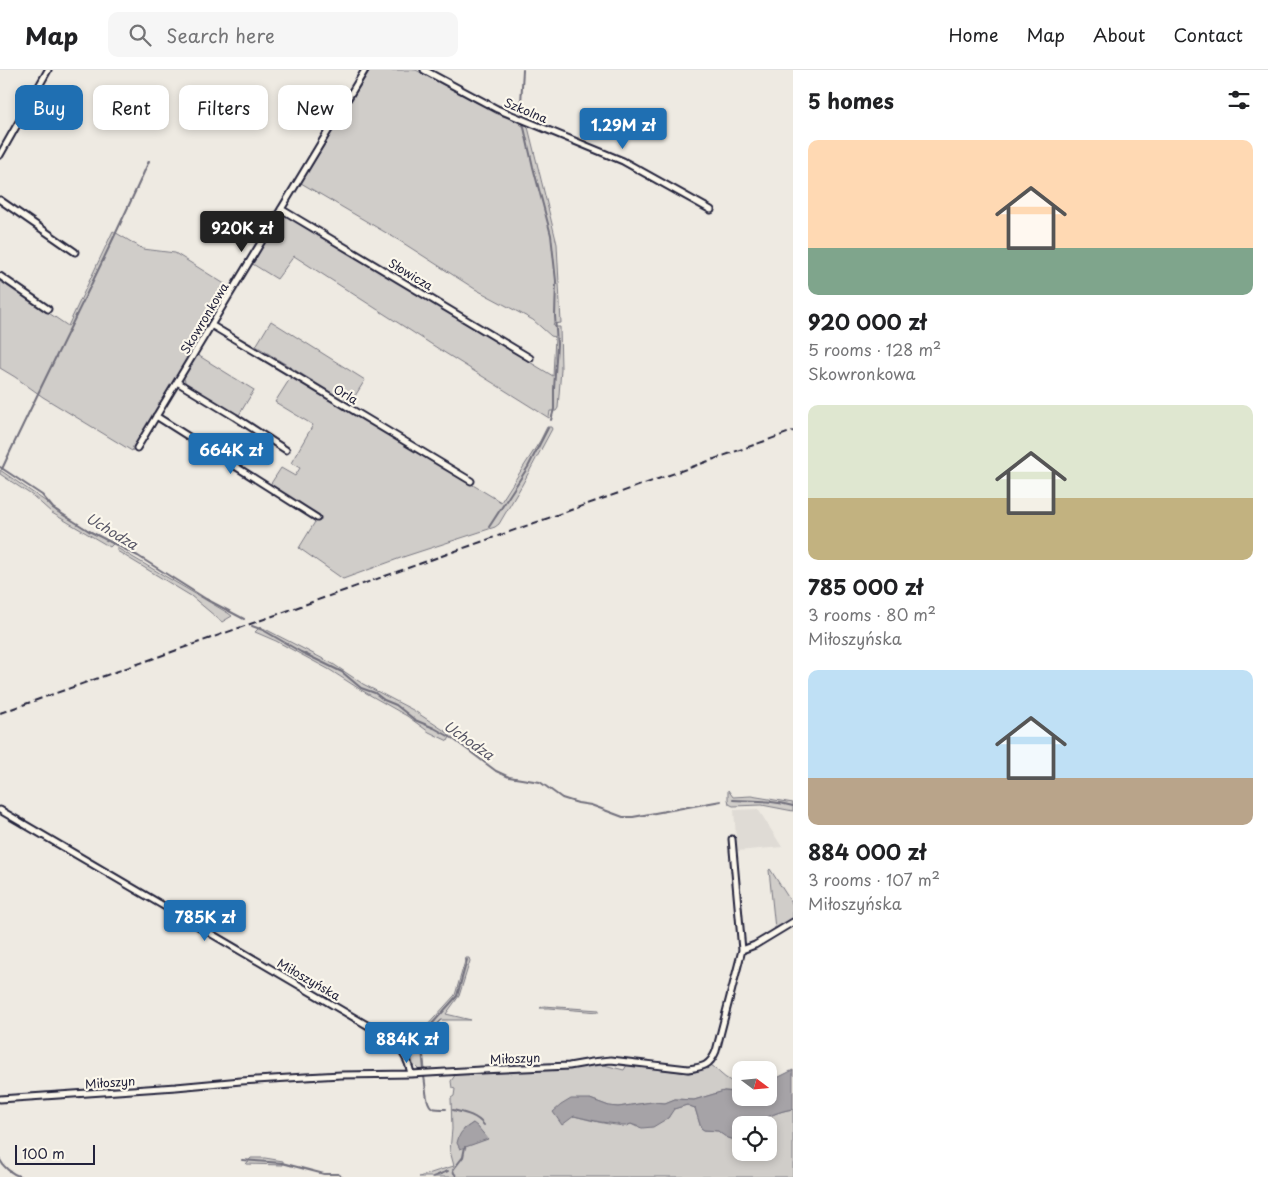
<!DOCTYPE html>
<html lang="en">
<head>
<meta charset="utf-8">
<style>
	body { margin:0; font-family:"Playpen Sans",sans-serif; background:#f6f6f6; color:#202124; height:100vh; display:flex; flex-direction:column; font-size:19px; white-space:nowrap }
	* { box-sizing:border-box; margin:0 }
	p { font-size:16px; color:#757577 }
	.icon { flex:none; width:28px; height:28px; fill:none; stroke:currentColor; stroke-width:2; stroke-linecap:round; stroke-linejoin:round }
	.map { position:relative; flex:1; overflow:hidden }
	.side { display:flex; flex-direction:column; background:#fff; width:475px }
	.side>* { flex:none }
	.banner { position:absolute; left:15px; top:15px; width:475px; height:45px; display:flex; gap:10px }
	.needle { width:32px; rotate:106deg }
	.buttons { position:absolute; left:732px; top:991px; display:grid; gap:10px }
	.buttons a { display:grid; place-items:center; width:45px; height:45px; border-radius:10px; background:#fff; box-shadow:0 2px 8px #0003; font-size:25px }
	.scale { position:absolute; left:15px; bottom:12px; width:80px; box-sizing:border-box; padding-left:5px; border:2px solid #22223b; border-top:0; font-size:14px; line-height:18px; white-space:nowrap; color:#22223b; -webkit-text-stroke:4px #fbf7ec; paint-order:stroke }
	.price { position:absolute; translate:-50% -42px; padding:0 11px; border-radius:5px; background:#1f6fb2; color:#fff; font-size:16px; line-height:32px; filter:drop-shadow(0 1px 2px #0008) }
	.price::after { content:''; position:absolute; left:50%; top:30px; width:15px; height:11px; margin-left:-8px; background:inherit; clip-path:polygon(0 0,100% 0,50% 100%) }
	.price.current { background:#222; color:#fff }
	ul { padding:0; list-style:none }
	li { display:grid; align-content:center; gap:10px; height:265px; padding:0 15px }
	li span { display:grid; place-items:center; height:155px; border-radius:10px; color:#555 }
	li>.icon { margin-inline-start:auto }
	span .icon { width:90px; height:90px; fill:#fffc; stroke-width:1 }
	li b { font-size:21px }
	h2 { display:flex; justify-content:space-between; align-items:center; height:60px; padding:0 15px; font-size:21px }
	.pill { padding:0 18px; border-radius:10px; background:#fff; box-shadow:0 2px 8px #0003; font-size:18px; line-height:45px }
	.pill.current { background:#1f6fb2; color:#fff }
	header { display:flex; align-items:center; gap:30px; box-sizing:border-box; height:70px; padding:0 25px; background:#fff; border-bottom:1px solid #e0e0e0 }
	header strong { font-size:24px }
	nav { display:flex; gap:28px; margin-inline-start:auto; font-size:18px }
	.search { width:350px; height:45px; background:#f6f6f6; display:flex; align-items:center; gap:12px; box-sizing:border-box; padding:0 18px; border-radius:10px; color:#757577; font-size:19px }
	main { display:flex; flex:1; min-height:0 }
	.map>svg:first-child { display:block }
</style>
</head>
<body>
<header>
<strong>Map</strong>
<div class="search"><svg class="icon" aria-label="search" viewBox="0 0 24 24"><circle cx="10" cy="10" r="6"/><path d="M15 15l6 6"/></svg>Search here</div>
<nav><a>Home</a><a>Map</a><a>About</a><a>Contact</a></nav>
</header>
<main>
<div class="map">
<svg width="793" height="1107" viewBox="0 0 793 1107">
	<rect width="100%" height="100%" fill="#eeeae2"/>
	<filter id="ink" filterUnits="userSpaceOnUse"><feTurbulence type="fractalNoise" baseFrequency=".02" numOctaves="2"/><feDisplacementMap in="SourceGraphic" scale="10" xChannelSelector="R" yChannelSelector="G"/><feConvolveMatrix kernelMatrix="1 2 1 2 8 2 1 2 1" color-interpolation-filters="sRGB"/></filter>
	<g filter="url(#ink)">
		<path fill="#dfdbd5" d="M758,739L782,777L737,781L734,740Z"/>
		<path fill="#d0cdc9" stroke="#797882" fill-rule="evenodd" d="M370,0H416L477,33L517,51L521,55L528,57L557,174L561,253L553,254L555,257H560L561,299L558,338L556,341H550L549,348L442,281L294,186L277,209L251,193L283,144L553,306L555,267L551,266L533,250L475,219L400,171L301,113Z
			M113,161L143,179L175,183L231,218L132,381L43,327L15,307L0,298V210L68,256Z
			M271,251L365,310L350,334L256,276Z
			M196,284L254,320L239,345L186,314L183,306Z
			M291,307L367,351L501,432L540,371L547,357H551L552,359L522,415L499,454L495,457L406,486L343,509L299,478L318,447L270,415L281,398L295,406L300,398L291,393L313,355L275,332Z
			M0,400L45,431L57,442L113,474L110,477L52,443L33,426L0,404Z
			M117,478L228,543L232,546L222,552L191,526L117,481Z
			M260,557L265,559L333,594L363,614L413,640L451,665L448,671L429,662L407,646L361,620L330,600L276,571L255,562Z
			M728,720L733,727L751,726L793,733V741L762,735L733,736L729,734L728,729Z
			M770,799L793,835V849L775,859L769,800Z
			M466,888H469L470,891L459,926L446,944L471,950H441L428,963L426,971L423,979L425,1000L420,1001L413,994L411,986L417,978L420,965L425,958L455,925Z
			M544,936L599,940V942L549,938H540Z
			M596,995H604L624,1000L627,995L689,1003L698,1001L711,995C716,998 717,1001 721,1004C726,1009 733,1012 739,1016L737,1022L724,1021L694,1030L675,1029L665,1033L652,1032L618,1037L609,1036L590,1029L574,1046C586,1049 621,1059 631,1054L637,1057L668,1048L673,1039L687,1035L695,1038L701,1058L704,1060L718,1061C726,1068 731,1070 741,1070V1082H769V1055H757C766,1046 780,1041 793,1039V1107H419L437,1101L454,1096L450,1081L452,1059L451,1028L454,1026L455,1019L452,1018L451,1011L456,1004L574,998ZM473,1053L472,1074L460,1078L464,1059Z
			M251,1088H265L283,1091V1095L246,1094Z"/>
		<path fill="#a6a3a7" stroke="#716f7c" d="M793,1000V1039C780,1041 766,1046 757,1055H741V1070C731,1070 726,1068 718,1061L704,1060L701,1058L695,1038L687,1035L674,1039L668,1048L653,1057L642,1058L631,1054L626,1056H621L617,1054L600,1052L574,1046L562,1055L553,1042L561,1035L571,1029H590L609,1036L618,1037L652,1032L665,1033L675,1029L694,1030L724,1021L737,1022L741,1023V1028H769V1012Z
			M473,1053L477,1056L488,1069L460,1079L457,1073C460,1061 463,1060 473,1053Z"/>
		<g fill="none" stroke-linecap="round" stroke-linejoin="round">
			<path stroke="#716f7c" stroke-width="2" d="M523,47L521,33L523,0
				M523,53L533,97L551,165L556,211L555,246L557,274L554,319V339L551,350
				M0,397L42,425L53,438L89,461L138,486L206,529L244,549
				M2,399C50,296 103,195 149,91
				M489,457L528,397L548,358
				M252,556L263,560L301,582L342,602L361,618L375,623L384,630L396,635L415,650L434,658L452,668L496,701L509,707L540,712L562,728L578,733L591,735L623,747H633L721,731
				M733,730C753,731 773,730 793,736
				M424,1000L421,969L424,964L432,954L457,926L467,890
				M424,1007C426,1014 425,1035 433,1038C436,1039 442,1039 446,1039
				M453,1040C465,1043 476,1045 484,1055
				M0,1090C4,1098 13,1104 21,1107
				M242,1090L282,1093L324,1104H338L343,1107
				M433,1107L448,1101
				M457,1107L454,1103L453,1100L463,1087L465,1077"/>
			<defs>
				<path id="minor" d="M424,0L497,39L623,91L711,140
					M0,85L48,0
					M0,130L75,182
					M281,139L530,288
					M0,206L48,239
					M211,255L471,411
					M177,312L235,347L286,380
					M156,346L317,448
					M137,378L365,0
					M0,740L389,968C401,979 408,988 411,1004
					M742,880L755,875L793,852
					M0,1029L176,1017L241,1011L305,1007L341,1005L411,1004L481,1000L569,996L592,992L611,990L688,999C703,997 710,996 716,981L742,880L732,769"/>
			</defs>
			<use href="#minor" stroke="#22223b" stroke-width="9"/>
			<use href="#minor" stroke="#fbf7ec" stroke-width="5"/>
			<path stroke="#22223b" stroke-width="2" stroke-dasharray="8 4" stroke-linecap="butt" d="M0,643L793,361"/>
		</g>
	</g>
	<g text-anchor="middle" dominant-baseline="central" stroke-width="4.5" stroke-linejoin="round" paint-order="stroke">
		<g font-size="12" fill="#22223b" stroke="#fbf7ec">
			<text transform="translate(526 40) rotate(23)">Szkolna</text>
			<text transform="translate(411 204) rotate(31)">Słowicza</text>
			<text transform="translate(204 248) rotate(-59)">Skowronkowa</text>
			<text transform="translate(346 324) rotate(31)">Orla</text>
			<text transform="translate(309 909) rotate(30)">Miłoszyńska</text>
			<text transform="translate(515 988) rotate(-2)">Miłoszyn</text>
			<text transform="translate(110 1012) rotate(-4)">Miłoszyn</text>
		</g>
		<g font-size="14" font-style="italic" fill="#575666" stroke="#fbf7ec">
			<text transform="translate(112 461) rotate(31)">Uchodza</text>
			<text transform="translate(469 670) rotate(35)">Uchodza</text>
		</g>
	</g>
</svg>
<div class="buttons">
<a><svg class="needle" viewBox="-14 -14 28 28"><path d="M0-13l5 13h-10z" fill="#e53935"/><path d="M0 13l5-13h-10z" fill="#757577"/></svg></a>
<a><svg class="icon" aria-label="locate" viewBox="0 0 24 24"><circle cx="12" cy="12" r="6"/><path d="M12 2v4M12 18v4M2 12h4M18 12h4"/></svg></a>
</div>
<div class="scale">100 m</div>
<b class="price" style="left:623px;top:80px">1.29M zł</b>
<b class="price current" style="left:242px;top:183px">920K zł</b>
<b class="price" style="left:231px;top:405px">664K zł</b>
<b class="price" style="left:205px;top:872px">785K zł</b>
<b class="price" style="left:407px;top:994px">884K zł</b>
<div class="banner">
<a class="pill current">Buy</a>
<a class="pill">Rent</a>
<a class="pill">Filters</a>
<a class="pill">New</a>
</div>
</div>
<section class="side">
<h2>5 homes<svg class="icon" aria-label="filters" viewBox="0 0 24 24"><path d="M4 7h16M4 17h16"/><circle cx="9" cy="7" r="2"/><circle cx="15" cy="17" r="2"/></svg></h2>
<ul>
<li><span style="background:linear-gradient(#ffd9b3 70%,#7fa58c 0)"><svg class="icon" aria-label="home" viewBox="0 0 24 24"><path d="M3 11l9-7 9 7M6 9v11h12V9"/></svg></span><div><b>920 000 zł</b><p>5 rooms · 128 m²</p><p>Skowronkowa</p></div></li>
<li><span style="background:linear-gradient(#dfe7d0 60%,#c2b280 0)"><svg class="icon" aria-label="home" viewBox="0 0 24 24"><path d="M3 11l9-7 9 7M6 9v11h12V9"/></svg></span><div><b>785 000 zł</b><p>3 rooms · 80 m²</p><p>Miłoszyńska</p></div></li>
<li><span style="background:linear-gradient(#bfe0f5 70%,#b9a48a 0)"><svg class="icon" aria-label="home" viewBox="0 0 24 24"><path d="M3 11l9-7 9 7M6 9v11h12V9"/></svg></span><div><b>884 000 zł</b><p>3 rooms · 107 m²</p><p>Miłoszyńska</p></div></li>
</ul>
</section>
</main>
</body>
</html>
